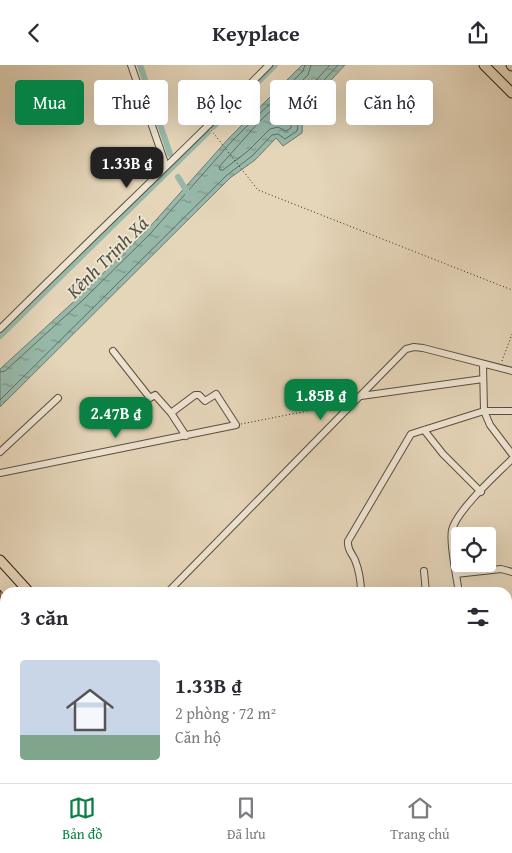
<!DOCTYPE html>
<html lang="vi">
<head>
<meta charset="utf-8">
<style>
	body { margin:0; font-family:"Gentium Book Plus",serif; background:#f7f7f7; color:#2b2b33; height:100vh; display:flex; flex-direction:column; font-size:19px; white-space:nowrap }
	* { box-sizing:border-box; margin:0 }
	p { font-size:16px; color:#7c7c81 }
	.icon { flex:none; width:28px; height:28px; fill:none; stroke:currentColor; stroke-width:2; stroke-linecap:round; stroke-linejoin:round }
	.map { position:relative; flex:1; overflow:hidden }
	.panel { position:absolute; left:0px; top:522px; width:512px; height:196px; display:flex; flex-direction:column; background:#fff; border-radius:15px 15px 0 0; box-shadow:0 5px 20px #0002 }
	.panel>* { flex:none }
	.hud { position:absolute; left:15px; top:15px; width:482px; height:45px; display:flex; gap:10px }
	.tools { position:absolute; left:451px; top:462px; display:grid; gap:10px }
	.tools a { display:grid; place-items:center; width:45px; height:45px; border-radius:5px; background:#fff; box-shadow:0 5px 20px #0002; font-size:25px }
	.price { position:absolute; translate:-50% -42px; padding:0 11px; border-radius:10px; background:#0b8043; color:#fff; font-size:16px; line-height:32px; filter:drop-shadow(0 1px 2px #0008) }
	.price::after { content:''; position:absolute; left:50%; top:30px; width:15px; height:11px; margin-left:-8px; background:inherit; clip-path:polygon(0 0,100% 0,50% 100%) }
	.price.on { background:#222; color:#fff }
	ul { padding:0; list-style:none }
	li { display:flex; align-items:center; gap:15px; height:125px; padding:0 20px }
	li+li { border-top:1px solid #e1e1e2 }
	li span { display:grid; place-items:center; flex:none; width:140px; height:100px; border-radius:5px; color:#555 }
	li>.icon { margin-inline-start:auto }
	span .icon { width:60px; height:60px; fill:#fffc; stroke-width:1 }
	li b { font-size:21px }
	h2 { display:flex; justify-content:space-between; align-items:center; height:60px; padding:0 20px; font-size:21px }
	.pill { padding:0 18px; border-radius:5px; background:#fff; box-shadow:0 5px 20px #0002; font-size:18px; line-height:45px }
	.pill.on { background:#0b8043; color:#fff }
	header { display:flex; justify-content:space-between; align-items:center; height:65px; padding:0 20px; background:#fff; font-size:22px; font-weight:700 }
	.menu { display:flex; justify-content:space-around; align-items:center; height:70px; border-top:1px solid #e1e1e2; background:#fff; font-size:14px; color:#7c7c81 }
	.menu a { display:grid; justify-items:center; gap:2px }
	.menu .on { color:#0b8043 }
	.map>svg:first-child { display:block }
</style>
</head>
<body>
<header><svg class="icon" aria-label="back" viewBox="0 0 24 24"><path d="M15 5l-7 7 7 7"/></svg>Keyplace<svg class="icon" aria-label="share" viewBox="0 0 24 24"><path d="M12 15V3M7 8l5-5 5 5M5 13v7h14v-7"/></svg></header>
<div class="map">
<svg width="512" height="718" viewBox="0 0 512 718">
	<defs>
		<pattern id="water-ripples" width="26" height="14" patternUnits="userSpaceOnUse" patternTransform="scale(1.25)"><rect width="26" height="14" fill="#97b9aa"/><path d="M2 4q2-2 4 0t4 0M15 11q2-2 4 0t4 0" fill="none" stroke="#7c9689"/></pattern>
	</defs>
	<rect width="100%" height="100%" fill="#e5d5b9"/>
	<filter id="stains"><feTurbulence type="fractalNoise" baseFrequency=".004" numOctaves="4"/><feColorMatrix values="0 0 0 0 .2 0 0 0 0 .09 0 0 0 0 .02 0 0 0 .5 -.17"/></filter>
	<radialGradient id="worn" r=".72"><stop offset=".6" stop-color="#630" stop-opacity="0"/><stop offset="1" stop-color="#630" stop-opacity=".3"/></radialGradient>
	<path fill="url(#water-ripples)" stroke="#6d7c6e" d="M302,0H345L305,43C301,50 303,59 302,68L283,81L276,73L255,95L230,113L0,342V304L81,230L147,165L229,73Z"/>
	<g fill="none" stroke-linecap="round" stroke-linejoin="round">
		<path stroke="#626d60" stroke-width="1" d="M311,0L308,10L259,57L219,102L220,105H223L248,86L270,64L278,62L286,66L291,63V46L296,37L330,0
			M0,307L5,306L84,234L150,169L232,76L303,6L305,0
			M0,335L227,110L252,91L272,70L278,69L285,74L297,66C299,57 296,49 301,40L338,0"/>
		<path stroke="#97b9aa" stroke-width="6" d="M140,0L170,89
			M213,62L275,0
			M178,112L189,130
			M0,271L208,67"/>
	</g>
	<path fill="#dda37d" stroke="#2e2115" d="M0,525L5,531V543L0,540Z"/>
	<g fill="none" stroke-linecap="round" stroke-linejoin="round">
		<defs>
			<path id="minor" d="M131,0L166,101
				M0,264C89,175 181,89 269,0
				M113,286L150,333L155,330L171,348L186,371
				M361,331L483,314
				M512,346H484L490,360L512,389
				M424,365L443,389L481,427
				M0,387L58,333
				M0,408L236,360L216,329L205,336L199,330H195L171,348
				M424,506L426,528
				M456,509L501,504L512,507
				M167,528L406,284L414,282L423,283L512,306
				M361,528C361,517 359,505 355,495C352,488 347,485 348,476L411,369L484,346L483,299
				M459,528C457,513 449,478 452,465C457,445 496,410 512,394
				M0,545L5,551
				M508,559H512
				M270,714L274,718
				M329,714L331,718
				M405,714L408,718
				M362,718L370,714
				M396,718L400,714"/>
			<path id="major" d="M484,0L512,28
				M511,0L512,1
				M0,495L30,528
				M189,714L193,718"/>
		</defs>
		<use href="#minor" stroke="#5c4e3e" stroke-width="8"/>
		<use href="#major" stroke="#2e2115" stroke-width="11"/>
		<path stroke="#2e2115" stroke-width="1" stroke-dasharray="1 2.5" stroke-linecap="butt" d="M211,65L258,125L512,225
			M502,296L512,269
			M241,359L343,339"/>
		<use href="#minor" stroke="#eee4d2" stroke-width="6"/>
		<use href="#major" stroke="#e5d5b9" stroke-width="9"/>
	</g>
	<g text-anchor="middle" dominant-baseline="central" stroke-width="4" stroke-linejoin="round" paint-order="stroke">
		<g font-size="19" font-style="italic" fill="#4e4f42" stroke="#eee4d2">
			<text transform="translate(107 192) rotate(-45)">Kênh Trịnh Xá</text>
		</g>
	</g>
	<rect width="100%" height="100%" filter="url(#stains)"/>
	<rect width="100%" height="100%" fill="url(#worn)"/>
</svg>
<div class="tools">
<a><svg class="icon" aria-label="locate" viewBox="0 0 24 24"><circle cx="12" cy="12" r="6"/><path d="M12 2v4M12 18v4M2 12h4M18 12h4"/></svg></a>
</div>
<b class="price on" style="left:127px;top:124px">1.33B ₫</b>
<b class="price" style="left:321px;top:356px">1.85B ₫</b>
<b class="price" style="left:116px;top:374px">2.47B ₫</b>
<div class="hud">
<a class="pill on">Mua</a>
<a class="pill">Thuê</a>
<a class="pill">Bộ lọc</a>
<a class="pill">Mới</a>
<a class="pill">Căn hộ</a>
</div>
<section class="panel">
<h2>3 căn<svg class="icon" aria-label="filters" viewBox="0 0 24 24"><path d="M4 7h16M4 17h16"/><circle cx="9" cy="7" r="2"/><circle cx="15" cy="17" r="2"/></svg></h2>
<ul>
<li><span style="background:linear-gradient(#c9d6e8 75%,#7fa58c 0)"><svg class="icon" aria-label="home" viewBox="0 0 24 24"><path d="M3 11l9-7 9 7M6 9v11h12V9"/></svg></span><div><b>1.33B ₫</b><p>2 phòng · 72 m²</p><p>Căn hộ</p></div></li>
</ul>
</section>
</div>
<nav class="menu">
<a class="on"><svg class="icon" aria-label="map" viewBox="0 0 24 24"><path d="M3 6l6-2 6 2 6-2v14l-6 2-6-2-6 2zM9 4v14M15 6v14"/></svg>Bản đồ</a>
<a><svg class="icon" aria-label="saved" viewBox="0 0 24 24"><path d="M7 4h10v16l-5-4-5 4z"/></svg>Đã lưu</a>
<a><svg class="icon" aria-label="home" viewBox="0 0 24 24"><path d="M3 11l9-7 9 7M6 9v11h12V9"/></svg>Trang chủ</a>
</nav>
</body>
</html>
